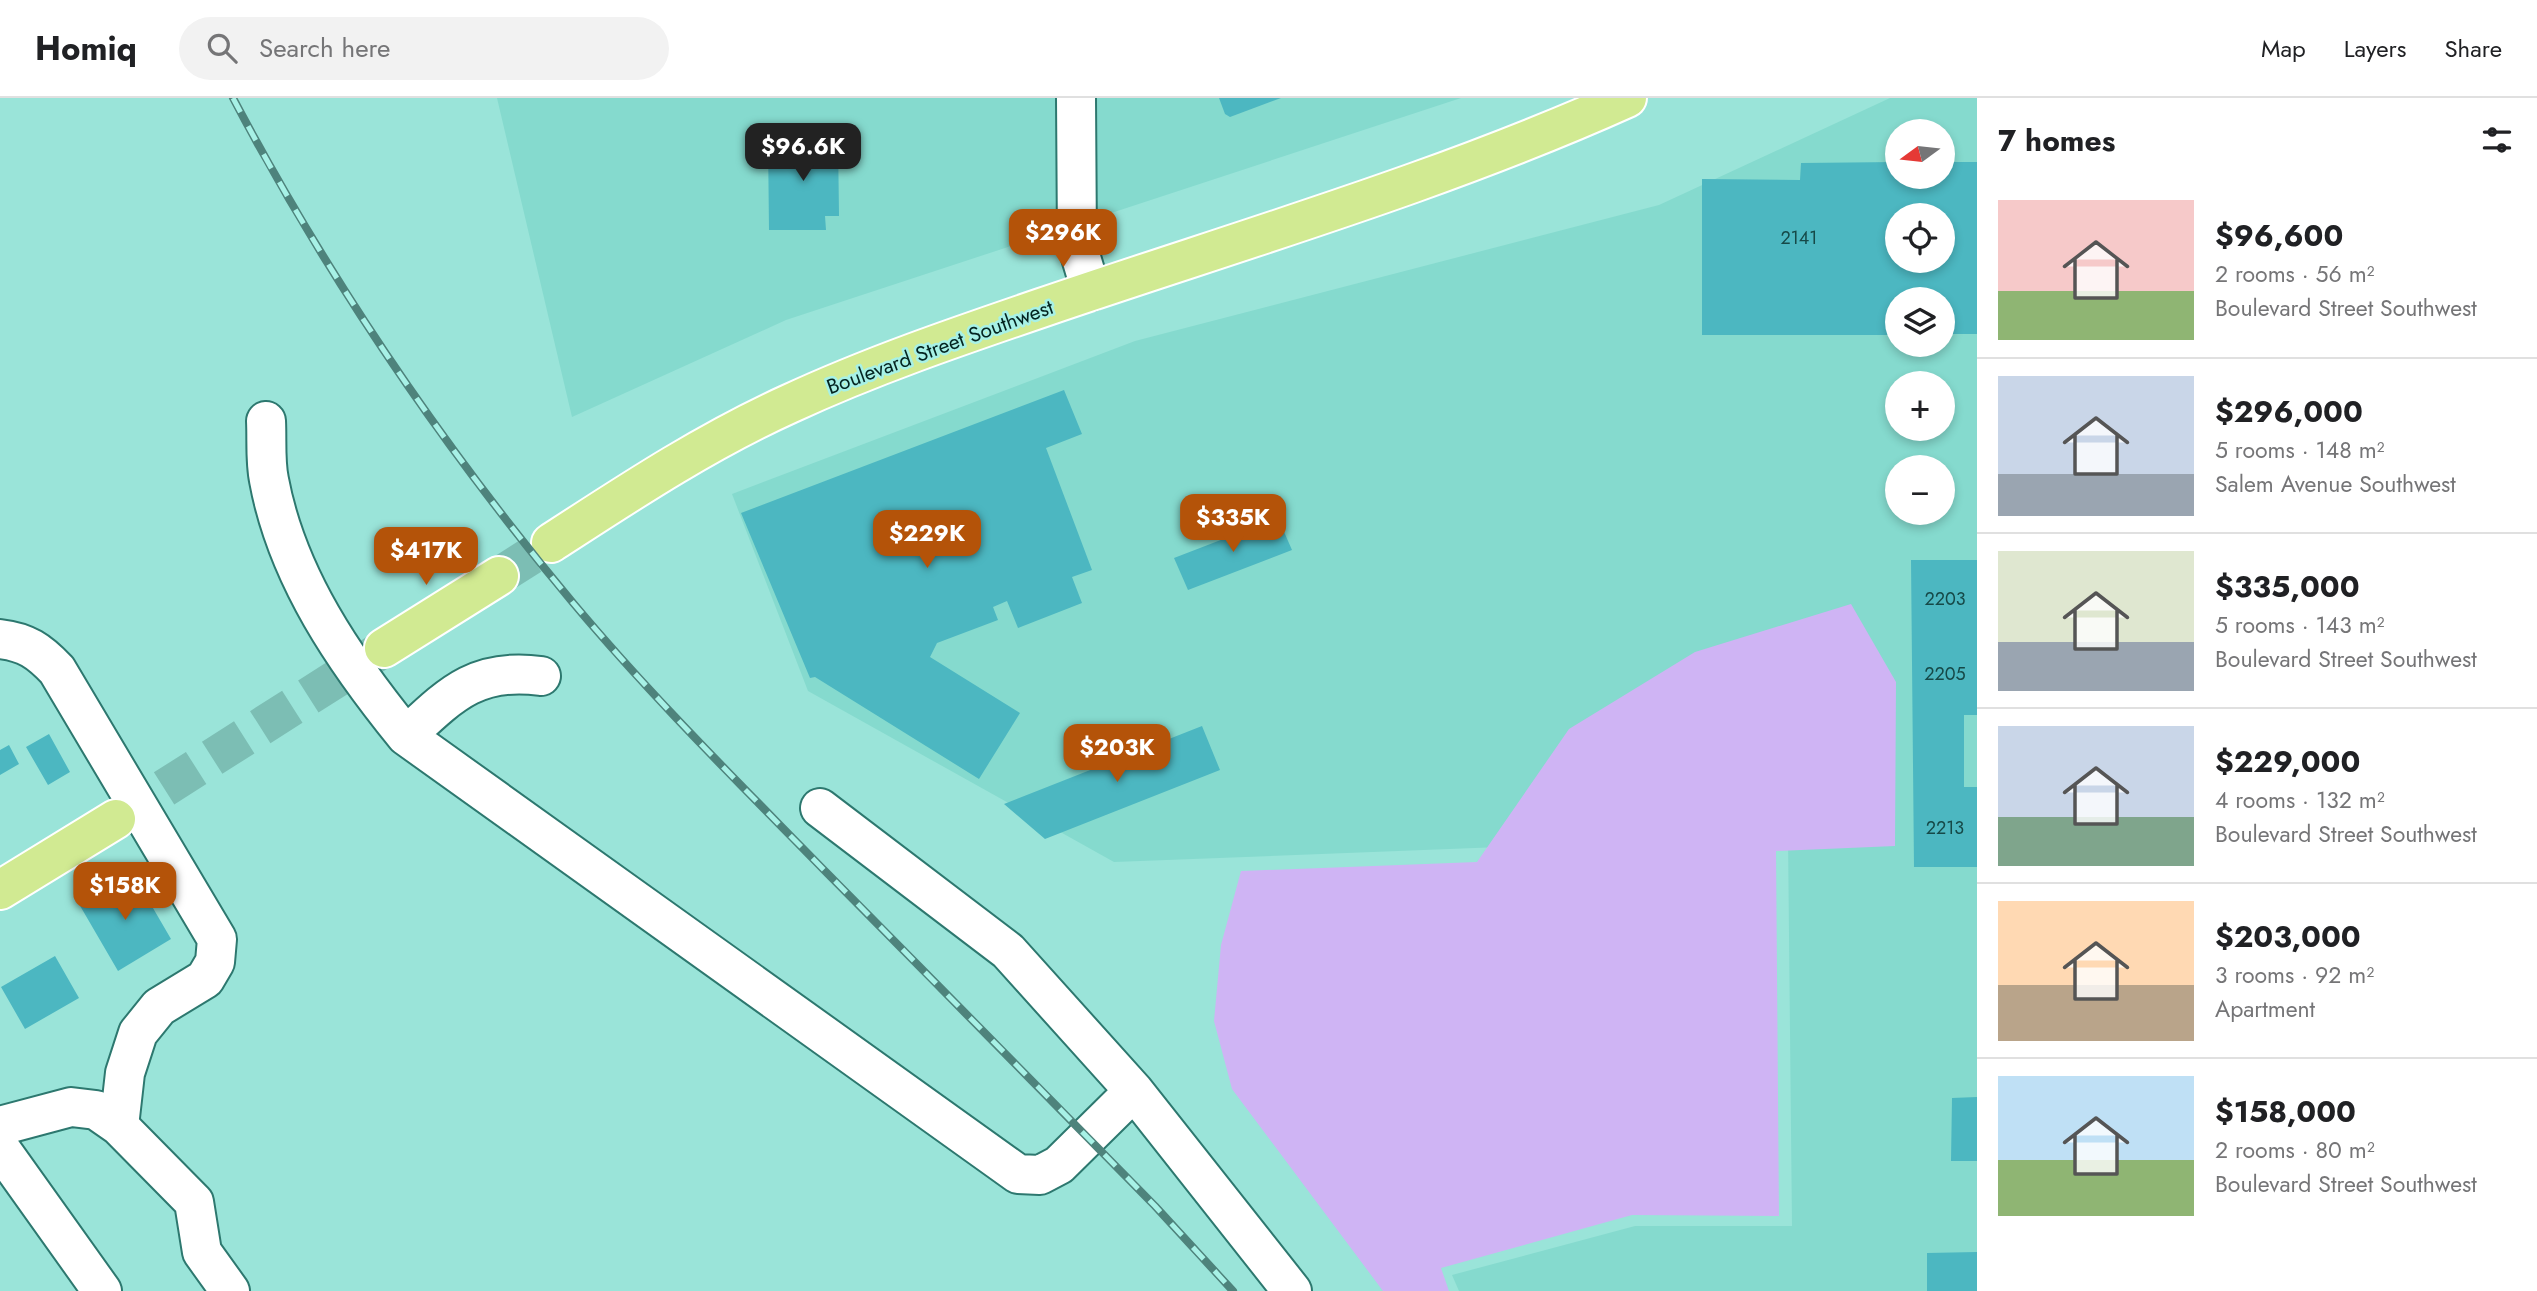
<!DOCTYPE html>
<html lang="en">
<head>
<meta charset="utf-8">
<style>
	body { margin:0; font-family:Jost,sans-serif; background:#f2f2f2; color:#202124; height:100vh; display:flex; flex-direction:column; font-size:26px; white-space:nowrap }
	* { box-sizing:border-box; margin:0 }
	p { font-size:23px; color:#757577 }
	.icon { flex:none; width:38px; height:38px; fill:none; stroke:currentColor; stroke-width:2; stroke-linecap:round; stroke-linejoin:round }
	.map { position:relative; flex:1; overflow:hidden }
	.details { display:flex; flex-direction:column; background:#fff; width:560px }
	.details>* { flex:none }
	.needle { width:46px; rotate:255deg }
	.fabs { position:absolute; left:1885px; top:21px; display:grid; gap:14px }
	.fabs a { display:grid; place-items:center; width:70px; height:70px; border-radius:50%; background:#fff; box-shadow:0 4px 10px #0003; font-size:35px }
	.price { position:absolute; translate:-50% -60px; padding:0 16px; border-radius:14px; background:#b45309; color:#fff; font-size:23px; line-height:46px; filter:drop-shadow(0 2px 4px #0008) }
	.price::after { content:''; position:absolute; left:50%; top:42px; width:21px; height:16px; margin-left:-10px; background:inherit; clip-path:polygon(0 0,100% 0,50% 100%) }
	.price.selected { background:#222; color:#fff }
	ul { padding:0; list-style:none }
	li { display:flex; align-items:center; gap:21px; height:175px; padding:0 21px }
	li+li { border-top:2px solid #e0e0e0 }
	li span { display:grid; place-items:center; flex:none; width:196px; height:140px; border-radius:0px; color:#555 }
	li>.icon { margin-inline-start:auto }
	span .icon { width:84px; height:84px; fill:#fffc; stroke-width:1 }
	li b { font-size:30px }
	h2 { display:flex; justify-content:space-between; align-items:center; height:84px; padding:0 21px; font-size:30px }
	header { display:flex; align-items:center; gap:42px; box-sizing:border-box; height:98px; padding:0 35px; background:#fff; border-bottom:2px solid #e0e0e0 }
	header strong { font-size:33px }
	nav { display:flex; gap:38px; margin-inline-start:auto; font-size:24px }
	.search { width:490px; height:63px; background:#f2f2f2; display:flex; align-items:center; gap:18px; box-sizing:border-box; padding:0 24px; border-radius:38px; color:#757577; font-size:26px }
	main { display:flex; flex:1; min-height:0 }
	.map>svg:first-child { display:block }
</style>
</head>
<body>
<header>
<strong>Homiq</strong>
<div class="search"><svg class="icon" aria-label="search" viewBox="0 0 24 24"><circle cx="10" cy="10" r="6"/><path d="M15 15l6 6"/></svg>Search here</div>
<nav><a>Map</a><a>Layers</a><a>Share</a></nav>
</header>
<main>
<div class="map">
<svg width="1977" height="1193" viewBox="0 0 1977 1193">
	<rect width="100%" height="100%" fill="#9ae4d9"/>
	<path fill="#85dace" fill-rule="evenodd" d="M497,0H1461L786,222L572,319Z
		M1890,0H1977V1193H1459L1452,1177L1635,1128H1792L1788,738L1114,764L808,593L732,396L1135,243L1659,107ZM1897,33H1942V79H1897ZM1897,117H1942V163H1897ZM1897,201H1942V247H1897ZM1897,285H1942V331H1897ZM1897,369H1942V415H1897Z"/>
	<path fill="#cfb4f4" d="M1851,506L1896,584L1895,748L1776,753L1779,1118L1632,1117L1441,1170L1449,1193H1383L1232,991L1214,923L1221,847L1241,773L1477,764L1569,631L1695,554Z"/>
	<path fill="#4cb7c1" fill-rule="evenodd" d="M1219,0H1281L1230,19L1225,16Z
		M768,41H838L839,118H825L826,132H769Z
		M1897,64V79H1942V64H1977V236H1942V201H1897V237H1702V81L1800,82L1801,65ZM1897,117H1942V163H1897Z
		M1064,292L1082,336L1046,350L1092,472L1072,479L1082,505L1018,530L1007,503L993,509L998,522L937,545L930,559L1020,615L979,681L815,579L810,580L741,415Z
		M1278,420L1292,452L1188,492L1174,460Z
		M1911,462H1977V617H1964V689H1977V769H1914Z
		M1202,628L1220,672L1045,741L1004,706Z
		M49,636L70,674L48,687L26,649Z
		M9,647L19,666L0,677V652Z
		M132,774L171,841L118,873L79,806Z
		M55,858L79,900L25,931L1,889Z
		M1977,999V1063H1951L1952,1000Z
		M1977,1154V1193H1927V1155Z"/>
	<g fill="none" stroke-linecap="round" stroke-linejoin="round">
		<path stroke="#7cbeb4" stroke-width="38" stroke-dasharray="38 19" stroke-linecap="butt" d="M499,478L551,445
			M116,721L383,551"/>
		<defs>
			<path id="minor" d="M1076,0L1077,146L1091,193
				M266,323C267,342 265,363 269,382C287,479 345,563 406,638L1018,1076L1040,1077L1059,1067L1134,993
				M0,541C26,544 39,553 57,572L217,841L215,864L205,881L159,909L138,935L125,975L119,1028
				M406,638C450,597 476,569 541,578
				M820,710L1008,853L1134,993L1292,1193
				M0,1028L71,1009L96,1012L119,1028L194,1104L202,1154L230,1193
				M0,1050L102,1193"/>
			<path id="major" d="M551,445C628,395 705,344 789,306C871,268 956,239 1041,210C1237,143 1438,85 1627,0
				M384,550L499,478
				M0,792L116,721"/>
		</defs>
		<use href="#minor" stroke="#2d786f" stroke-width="42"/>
		<use href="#major" stroke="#fff" stroke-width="42"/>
		<use href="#minor" stroke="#fff" stroke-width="38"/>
		<use href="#major" stroke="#d1ea92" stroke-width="38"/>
		<defs>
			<path id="rail" d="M233,0C328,180 443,349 574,506C652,599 738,684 823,771C934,883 1044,995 1155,1108L1233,1193"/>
		</defs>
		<use href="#rail" stroke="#4e837c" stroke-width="8"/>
		<use href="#rail" stroke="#a7f1e6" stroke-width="5" stroke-dasharray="16" stroke-linecap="butt"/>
	</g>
	<g text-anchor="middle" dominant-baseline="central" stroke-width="5" stroke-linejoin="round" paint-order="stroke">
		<g font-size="18" fill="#164948">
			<text x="1799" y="140">2141</text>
			<text x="1945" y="501">2203</text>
			<text x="1945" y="576">2205</text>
			<text x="1945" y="730">2213</text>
		</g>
		<g font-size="21" fill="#042420" stroke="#a7f1e6">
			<text transform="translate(940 249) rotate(-20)">Boulevard Street Southwest</text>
		</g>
	</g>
</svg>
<div class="fabs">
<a><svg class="needle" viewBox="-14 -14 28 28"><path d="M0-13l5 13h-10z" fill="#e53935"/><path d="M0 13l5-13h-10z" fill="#757577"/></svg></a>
<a><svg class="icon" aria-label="locate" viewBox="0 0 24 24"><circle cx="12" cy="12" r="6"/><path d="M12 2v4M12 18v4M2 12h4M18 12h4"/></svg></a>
<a><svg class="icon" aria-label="layers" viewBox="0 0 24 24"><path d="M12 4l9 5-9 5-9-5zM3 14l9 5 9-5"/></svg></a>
<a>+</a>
<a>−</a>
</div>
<b class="price selected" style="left:803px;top:85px">$96.6K</b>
<b class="price" style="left:1063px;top:171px">$296K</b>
<b class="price" style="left:1233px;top:456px">$335K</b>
<b class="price" style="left:927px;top:472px">$229K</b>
<b class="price" style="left:426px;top:489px">$417K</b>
<b class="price" style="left:1117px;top:686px">$203K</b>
<b class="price" style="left:125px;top:824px">$158K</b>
</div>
<section class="details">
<h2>7 homes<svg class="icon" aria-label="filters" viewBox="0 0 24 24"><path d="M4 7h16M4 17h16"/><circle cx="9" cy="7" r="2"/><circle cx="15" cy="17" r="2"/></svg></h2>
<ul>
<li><span style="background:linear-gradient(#f6c9c9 65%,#8fb573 0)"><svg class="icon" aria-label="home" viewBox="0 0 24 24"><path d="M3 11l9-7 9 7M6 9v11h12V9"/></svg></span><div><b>$96,600</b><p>2 rooms · 56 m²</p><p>Boulevard Street Southwest</p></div></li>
<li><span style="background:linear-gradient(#c9d6e8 70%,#9aa5b1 0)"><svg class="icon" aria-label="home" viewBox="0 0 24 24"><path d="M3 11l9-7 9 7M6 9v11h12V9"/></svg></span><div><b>$296,000</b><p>5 rooms · 148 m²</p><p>Salem Avenue Southwest</p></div></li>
<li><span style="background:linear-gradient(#dfe7d0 65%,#9aa5b1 0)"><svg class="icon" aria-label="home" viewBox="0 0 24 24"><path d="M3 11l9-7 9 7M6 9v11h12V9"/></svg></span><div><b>$335,000</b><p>5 rooms · 143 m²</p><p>Boulevard Street Southwest</p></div></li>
<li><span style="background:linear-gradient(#c9d6e8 65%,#7fa58c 0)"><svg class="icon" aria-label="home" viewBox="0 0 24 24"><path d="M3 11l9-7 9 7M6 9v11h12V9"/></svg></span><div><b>$229,000</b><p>4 rooms · 132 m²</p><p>Boulevard Street Southwest</p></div></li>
<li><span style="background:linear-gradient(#ffd9b3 60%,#b9a48a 0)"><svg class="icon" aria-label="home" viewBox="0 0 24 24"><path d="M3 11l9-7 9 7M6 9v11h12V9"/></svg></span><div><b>$203,000</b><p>3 rooms · 92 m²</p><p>Apartment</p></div></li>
<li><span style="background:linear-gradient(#bfe0f5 60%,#8fb573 0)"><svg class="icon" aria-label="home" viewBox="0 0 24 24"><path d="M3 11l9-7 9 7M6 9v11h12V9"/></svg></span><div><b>$158,000</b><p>2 rooms · 80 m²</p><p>Boulevard Street Southwest</p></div></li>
</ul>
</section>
</main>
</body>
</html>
